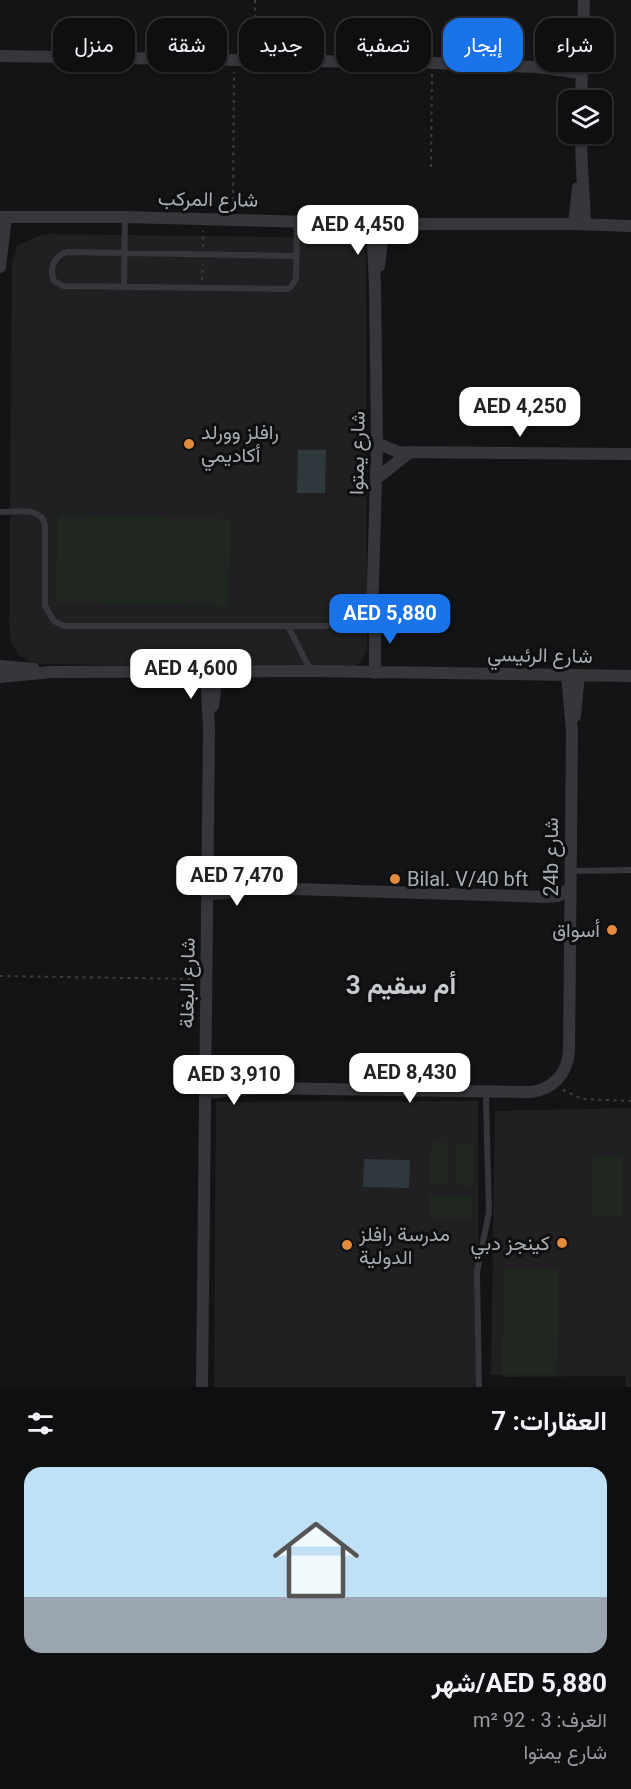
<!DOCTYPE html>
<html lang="ar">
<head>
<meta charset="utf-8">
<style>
	body { margin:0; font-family:Roboto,Vazirmatn,sans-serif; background:#1c1d1e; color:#f1f3f6; direction:rtl; height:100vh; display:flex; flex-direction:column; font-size:22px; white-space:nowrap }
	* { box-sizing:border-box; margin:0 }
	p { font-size:20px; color:#9b9c9f }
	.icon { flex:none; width:33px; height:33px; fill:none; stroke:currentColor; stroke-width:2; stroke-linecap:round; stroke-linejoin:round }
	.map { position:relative; height:1387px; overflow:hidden; direction:ltr }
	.panel { display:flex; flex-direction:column; background:#0e0f10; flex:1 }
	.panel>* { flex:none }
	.banner { position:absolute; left:18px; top:18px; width:596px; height:54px; direction:rtl; display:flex; gap:12px }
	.tools { position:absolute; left:558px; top:90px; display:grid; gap:12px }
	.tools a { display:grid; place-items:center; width:54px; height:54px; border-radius:12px; background:#0e0f10; box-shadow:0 2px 4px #0004,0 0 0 2px #2e2f30; font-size:30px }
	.price { position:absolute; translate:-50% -51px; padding:0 14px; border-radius:12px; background:#fff; color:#222; font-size:20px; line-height:39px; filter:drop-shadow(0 2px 3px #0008) }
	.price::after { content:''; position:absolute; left:50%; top:36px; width:18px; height:14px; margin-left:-9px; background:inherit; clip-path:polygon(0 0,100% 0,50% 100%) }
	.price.current { background:#1a73e8; color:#fff }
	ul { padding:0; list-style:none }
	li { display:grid; align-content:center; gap:12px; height:318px; padding:0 24px }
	li span { display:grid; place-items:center; height:186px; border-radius:18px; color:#555 }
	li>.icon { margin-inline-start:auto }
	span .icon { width:108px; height:108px; fill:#fffc; stroke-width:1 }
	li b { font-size:26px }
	h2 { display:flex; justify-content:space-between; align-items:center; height:72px; padding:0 24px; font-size:26px }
	.pill { padding:0 21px; border-radius:18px; background:#0e0f10; box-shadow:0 2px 4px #0004,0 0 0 2px #2e2f30; font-size:21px; line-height:54px }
	.pill.current { background:#1a73e8; color:#fff }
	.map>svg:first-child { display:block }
</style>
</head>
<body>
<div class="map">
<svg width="631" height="1387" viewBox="0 0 631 1387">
	<rect width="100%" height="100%" fill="#131415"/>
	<path fill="#202022" d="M50,234L351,238L360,245L366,254L367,648L363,659L358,664L350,668L34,664L18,654L11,642L9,625L12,263L17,246L41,235Z
		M478,1101L479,1387H214L216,1102Z
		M631,1108V1387H626L625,1376L502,1377V1375H491L495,1111Z"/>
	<path fill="#202720" d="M58,514L231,519L228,606L56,602Z
		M431,1142L449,1143L447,1185H430Z
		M457,1143H474L473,1186L456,1185Z
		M593,1155H623L622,1216H592Z
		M430,1195L472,1196L471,1219L429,1218Z
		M504,1269H559L557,1374H502Z"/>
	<path fill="#2e383d" d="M298,450H326L325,493H297Z
		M364,1159L410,1160L409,1188L363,1187Z"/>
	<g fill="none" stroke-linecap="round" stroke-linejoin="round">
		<path stroke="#3b3e41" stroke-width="2" stroke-dasharray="3 4.5" stroke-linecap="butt" d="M255,0L256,48
			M431,167L432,74
			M233,208L234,72
			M203,247V231
			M202,280L203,264
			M0,976L195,979
			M563,1090L582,1099L631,1101"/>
		<path stroke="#35373a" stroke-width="6" d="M297,256L68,252C54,255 49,269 54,281L63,286L287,289L291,287L296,279L297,221
			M124,287L125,217
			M0,512C16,512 41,506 45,525V606L54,621L64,626H327
			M288,626L311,671
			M571,871L631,870
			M479,1387L477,1272L489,1212L486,1101L487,1090"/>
		<path stroke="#35373a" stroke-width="12" d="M0,56L432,63L537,67L581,73
			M581,100L584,0
			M581,134C581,164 584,194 585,224
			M0,217H125L384,224H574L631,226
			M372,223L375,285L377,443L372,619L375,633V673
			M574,224L578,188
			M379,266L384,224
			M0,267L6,217
			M377,443L398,452L631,454
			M376,479L410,452
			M0,666L34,669
			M0,677L52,672L311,671L631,676
			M213,706L217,672
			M575,716L579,675
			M208,885L262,888L546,897L558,896L570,888
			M207,894L240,892
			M205,1081L242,1084
			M205,1093L258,1088L531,1092C553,1089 567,1074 569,1052L572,732L567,675
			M202,1387L209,727L206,672"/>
	</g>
	<g fill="#e28b3e" stroke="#0f0f10" stroke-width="2">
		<circle cx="189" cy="444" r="6"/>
		<circle cx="395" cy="879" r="6"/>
		<circle cx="612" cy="930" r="6"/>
		<circle cx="562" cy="1243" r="6"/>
		<circle cx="347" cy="1245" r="6"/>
	</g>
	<g text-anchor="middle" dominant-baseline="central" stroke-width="6" stroke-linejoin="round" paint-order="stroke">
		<g font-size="20" fill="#a6adb4" stroke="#0f0f10">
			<text transform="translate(208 199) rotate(1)">شارع المركب</text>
			<text transform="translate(357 453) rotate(-89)">شارع يمتوا</text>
			<text transform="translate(540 655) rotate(1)">شارع الرئيسي</text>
			<text transform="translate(551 857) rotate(-90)">24b شارع</text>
			<text transform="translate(187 983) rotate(-89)">شارع البغلة</text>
		</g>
		<g font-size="20" fill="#a6adb4" stroke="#0f0f10" text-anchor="start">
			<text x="201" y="432">رافلز وورلد<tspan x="201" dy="23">أكاديمي</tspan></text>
			<text x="407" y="879">Bilal. V/40 bft</text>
			<text x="600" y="930" text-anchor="end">أسواق</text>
			<text x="359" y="1234">مدرسة رافلز<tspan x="359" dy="23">الدولية</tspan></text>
			<text x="550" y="1243" text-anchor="end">كينجز دبي</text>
		</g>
		<g font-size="26" font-weight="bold" fill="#c7cbd1" stroke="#0f0f10">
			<text x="401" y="985">أم سقيم 3</text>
		</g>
	</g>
</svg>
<div class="tools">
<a><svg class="icon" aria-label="layers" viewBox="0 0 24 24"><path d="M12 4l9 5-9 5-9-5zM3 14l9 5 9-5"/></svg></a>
</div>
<b class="price" style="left:358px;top:256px">AED 4,450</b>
<b class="price" style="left:520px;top:438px">AED 4,250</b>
<b class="price current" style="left:390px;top:645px">AED 5,880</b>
<b class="price" style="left:191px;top:700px">AED 4,600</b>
<b class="price" style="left:237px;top:907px">AED 7,470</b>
<b class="price" style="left:410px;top:1104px">AED 8,430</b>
<b class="price" style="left:234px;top:1106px">AED 3,910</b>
<div class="banner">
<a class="pill">شراء</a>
<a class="pill current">إيجار</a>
<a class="pill">تصفية</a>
<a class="pill">جديد</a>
<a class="pill">شقة</a>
<a class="pill">منزل</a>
</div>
</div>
<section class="panel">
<h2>العقارات: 7<svg class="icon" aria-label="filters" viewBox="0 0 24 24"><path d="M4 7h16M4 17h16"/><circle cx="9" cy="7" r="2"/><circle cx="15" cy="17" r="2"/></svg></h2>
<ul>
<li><span style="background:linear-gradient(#bfe0f5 70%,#9aa5b1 0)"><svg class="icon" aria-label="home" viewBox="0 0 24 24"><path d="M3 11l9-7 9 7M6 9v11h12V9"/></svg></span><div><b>AED 5,880/شهر</b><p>الغرف: 3 · 92 m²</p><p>شارع يمتوا</p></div></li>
</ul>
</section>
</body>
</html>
